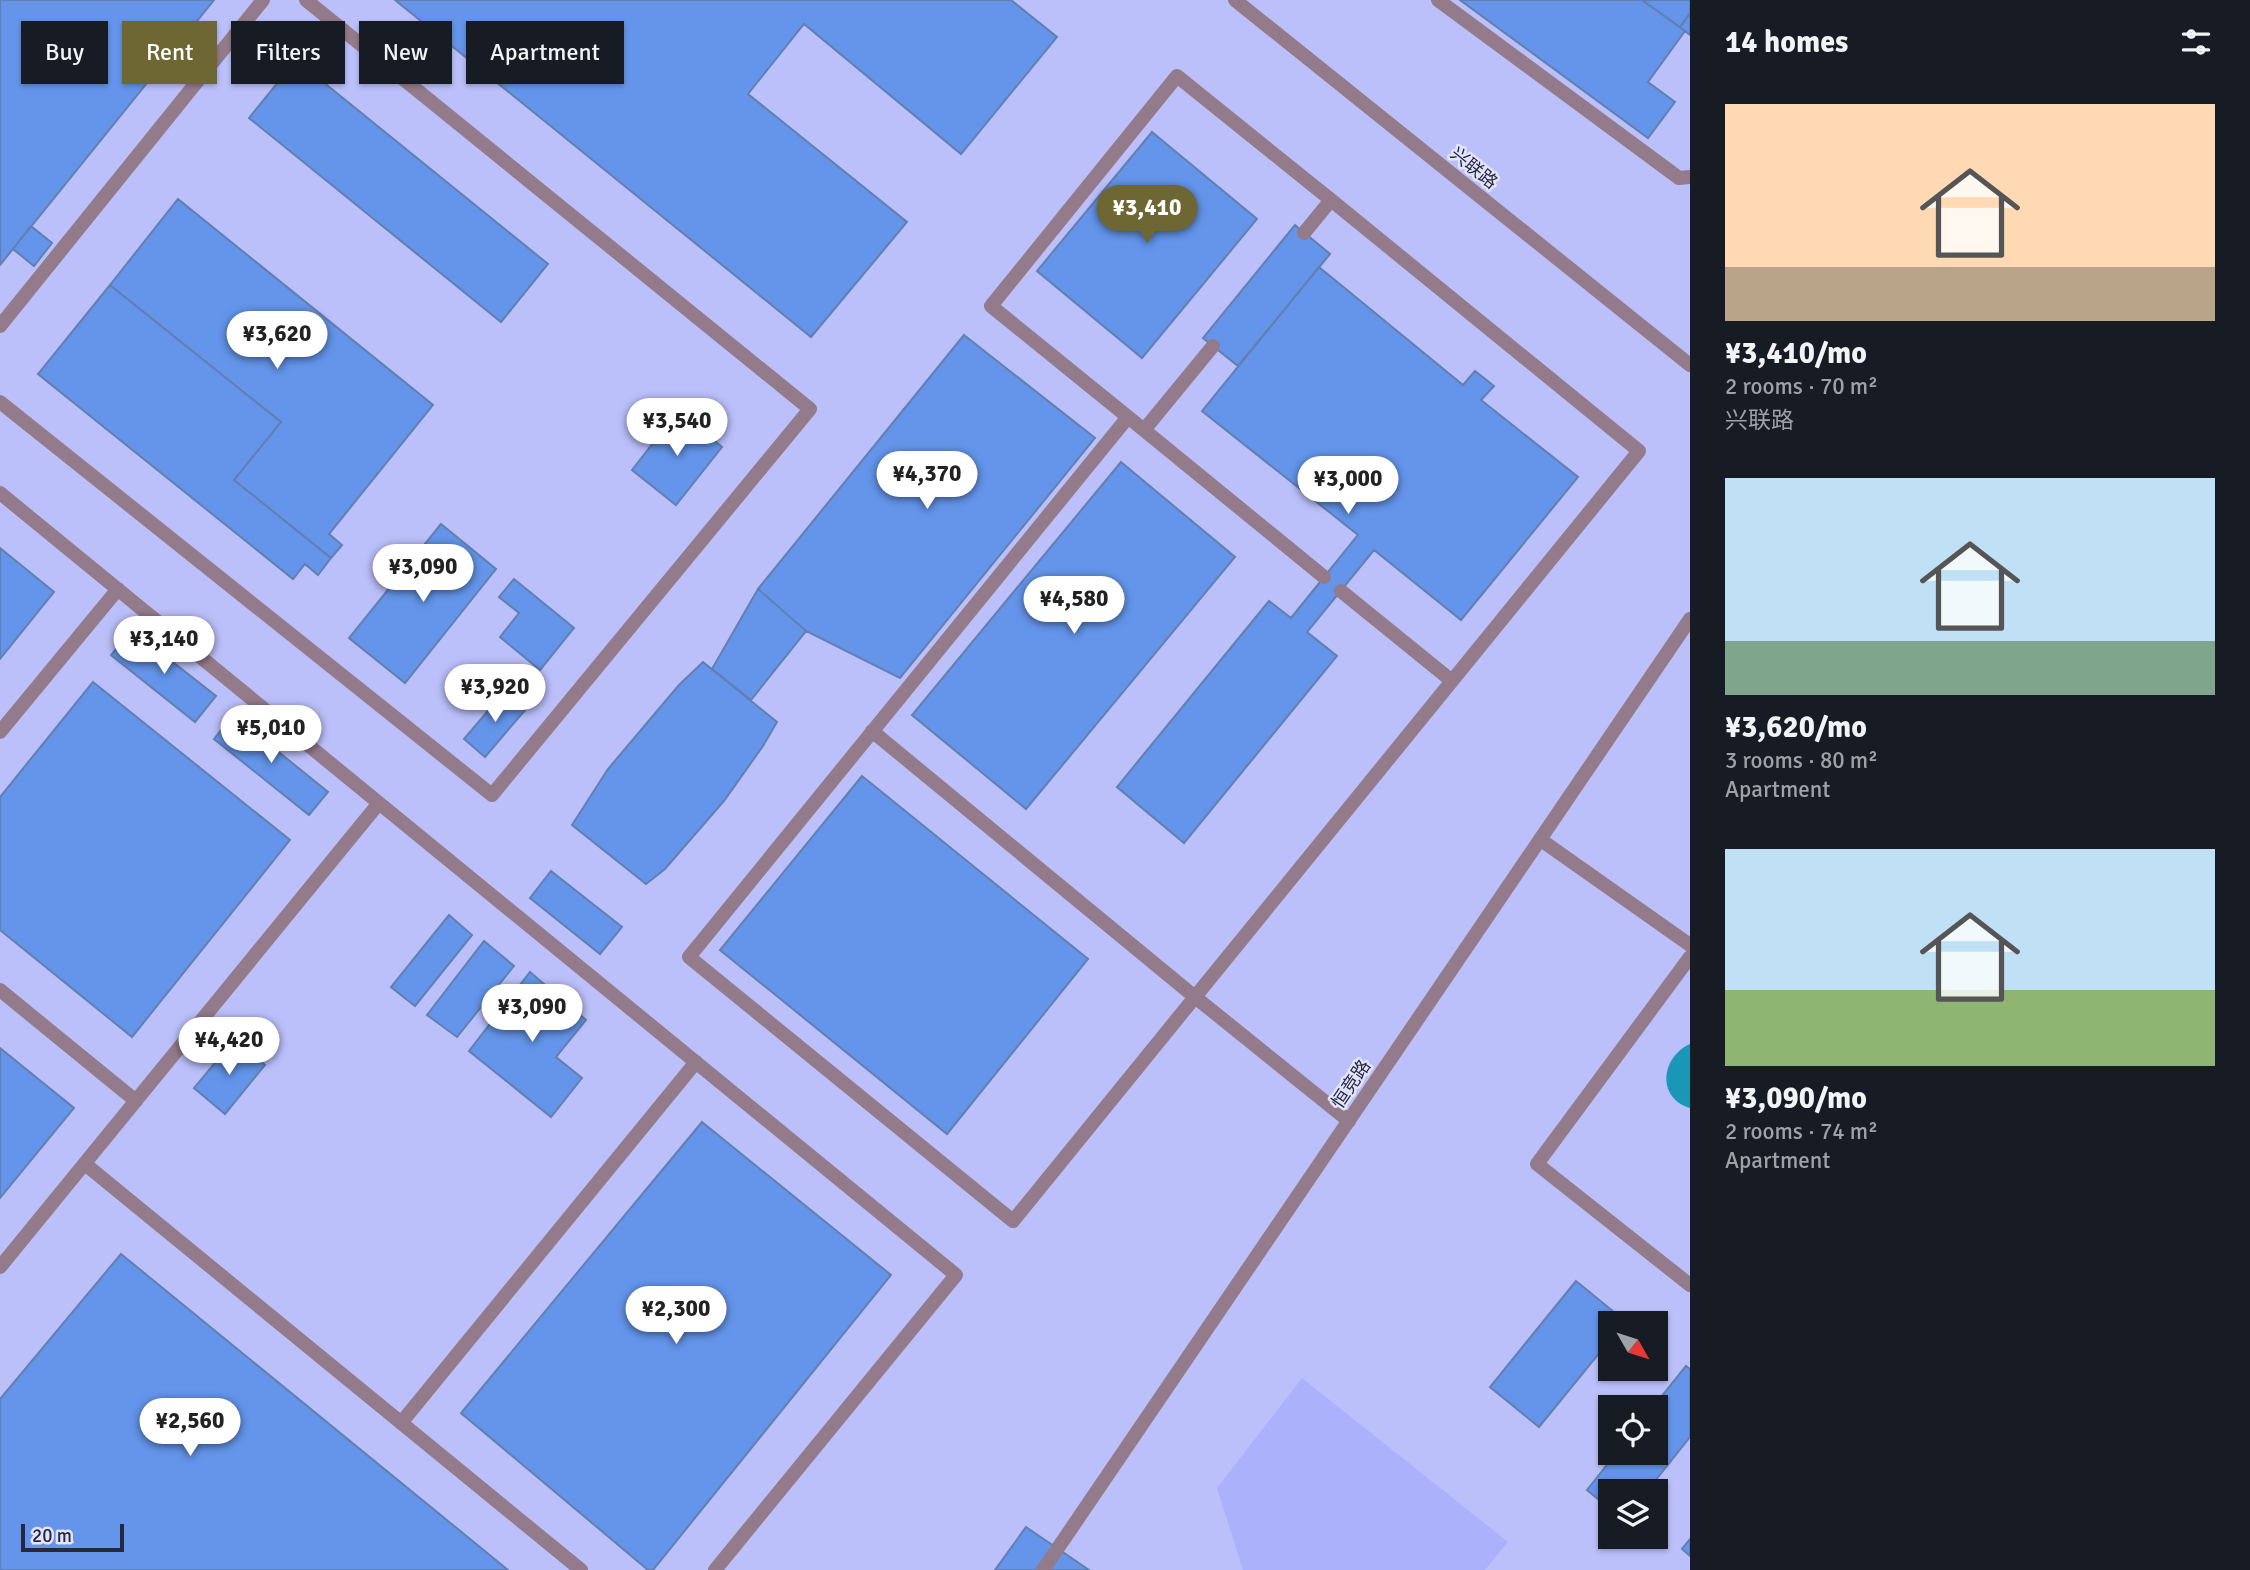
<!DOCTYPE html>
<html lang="en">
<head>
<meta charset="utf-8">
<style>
	body { margin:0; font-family:Signika,"Noto Sans SC",sans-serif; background:#20242c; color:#f1f3f6; height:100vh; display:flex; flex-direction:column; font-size:26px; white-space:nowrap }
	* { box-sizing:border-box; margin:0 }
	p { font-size:23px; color:#9ea1a6 }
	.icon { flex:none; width:38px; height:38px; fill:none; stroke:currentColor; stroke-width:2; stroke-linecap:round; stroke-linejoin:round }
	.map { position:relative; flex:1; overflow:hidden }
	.side { display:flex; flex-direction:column; background:#171b24; width:560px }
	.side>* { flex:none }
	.top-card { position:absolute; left:21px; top:21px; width:665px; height:63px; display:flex; gap:14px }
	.needle { width:46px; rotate:129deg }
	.tools { position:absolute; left:1598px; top:1311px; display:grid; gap:14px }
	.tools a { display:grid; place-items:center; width:70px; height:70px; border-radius:0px; background:#171b24; box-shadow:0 2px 5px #0004; font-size:35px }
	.scale { position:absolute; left:21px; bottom:18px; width:103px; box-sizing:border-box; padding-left:7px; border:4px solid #26283e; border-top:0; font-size:19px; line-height:24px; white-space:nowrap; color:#26283e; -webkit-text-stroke:5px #e2e4fd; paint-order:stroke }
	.price { position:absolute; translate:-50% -60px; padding:0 16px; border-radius:24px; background:#fff; color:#222; font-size:23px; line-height:46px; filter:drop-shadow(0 2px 4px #0008) }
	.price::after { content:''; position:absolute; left:50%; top:42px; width:21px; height:16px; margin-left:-10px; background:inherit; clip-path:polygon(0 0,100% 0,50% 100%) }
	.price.active { background:#6f6733; color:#fff }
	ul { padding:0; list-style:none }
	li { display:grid; align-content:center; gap:14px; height:371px; padding:0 35px }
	li span { display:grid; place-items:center; height:217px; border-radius:0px; color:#555 }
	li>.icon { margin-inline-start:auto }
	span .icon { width:126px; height:126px; fill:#fffc; stroke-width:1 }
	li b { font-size:30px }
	h2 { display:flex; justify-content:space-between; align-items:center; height:84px; padding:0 35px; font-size:30px }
	.pill { padding:0 24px; border-radius:0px; background:#171b24; box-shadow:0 2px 5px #0004; font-size:24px; line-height:63px }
	.pill.active { background:#6f6733; color:#fff }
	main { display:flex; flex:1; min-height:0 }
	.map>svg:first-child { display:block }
</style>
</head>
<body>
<main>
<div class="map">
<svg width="1690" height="1570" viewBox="0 0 1690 1570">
	<rect width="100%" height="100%" fill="#bbc0fb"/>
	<path fill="#acb1fc" d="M1302,1378L1508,1542L1485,1570H1243L1217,1488Z"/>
	<path fill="#1a97b7" d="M1690,1044V1108C1656,1098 1661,1057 1690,1044Z"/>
	<path fill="#6495ea" stroke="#627fb0" stroke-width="2" d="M0,0H214L0,265Z
		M395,0H1011L1057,37L961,154L804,24L748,94L907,222L811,337Z
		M1460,0H1642L1685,31L1648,82L1675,102L1648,138Z
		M1642,0H1690V13L1680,27Z
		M1690,13V35L1680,27Z
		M296,60L548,264L501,322L249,118Z
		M1152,132L1257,219L1142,358L1037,271Z
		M178,199L433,405L329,534L342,545L331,558L234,480L281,422L110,285Z
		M1295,225L1330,254L1238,366L1203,338Z
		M31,226L52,243L34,266L13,249Z
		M1319,267L1463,385L1475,371L1494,386L1481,400L1578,477L1461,620L1374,550L1307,632L1337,656L1184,843L1117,787L1269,601L1291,618L1358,535L1202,411Z
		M110,285L281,422L234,480L331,558L318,575L305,564L293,579L38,374Z
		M964,335L1095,438L900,678L806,631L758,589Z
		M678,411L722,447L676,505L632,470Z
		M1121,462L1235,557L1026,809L912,715Z
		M441,524L496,569L405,683L349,638Z
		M0,548L54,592L0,659Z
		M514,579L574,628L540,670L500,637L519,613L499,597Z
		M758,589L806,631L751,700L712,669Z
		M132,630L216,696L195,722L111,655Z
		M703,662L777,722L763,746L724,801L665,869L646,884L572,825L608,769L679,685Z
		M93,682L290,840L132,1037L0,930V797Z
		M505,691L526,709L485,757L464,739Z
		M233,715L328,792L309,815L214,739Z
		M862,776L1088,959L947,1134L720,950Z
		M551,871L622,927L600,954L530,898Z
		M449,915L472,935L415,1006L391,987Z
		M484,941L514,966L457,1037L427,1015Z
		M530,972L586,1020L556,1057L582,1078L551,1117L469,1051Z
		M234,1040L265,1065L225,1114L194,1088Z
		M0,1048L74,1108L0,1198Z
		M702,1122L891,1275L653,1570H648L461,1413Z
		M121,1254L508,1570H0V1399Z
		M1576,1281L1625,1321L1610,1323V1340L1539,1427L1490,1387Z
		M1686,1366L1690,1369V1437L1647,1491H1610V1509L1587,1490L1617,1452H1656V1407H1653Z
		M1026,1527L1089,1570H995Z
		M1690,1539V1556L1682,1549Z"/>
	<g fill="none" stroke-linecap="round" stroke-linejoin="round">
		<path stroke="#947b8b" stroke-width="14" d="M1438,0L1679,178L1690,177
			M1304,233L1331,200L1639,451L1195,997L1349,1121
			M0,326L263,0
			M1213,346L1144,430L1324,577
			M0,402L492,795L810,409L306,0
			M1144,430L991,306L1177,76L1331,200
			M0,493L956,1275L715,1570
			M1341,591L1452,681
			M872,731L1195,997L1013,1221L689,957L1128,417
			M0,732L118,589
			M1541,840L1690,945
			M1690,957L1537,1164L1690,1285
			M0,990L136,1101
			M85,1164L581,1570
			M0,1267L379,803
			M401,1423L696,1062"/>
		<path stroke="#947b8b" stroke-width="14" d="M1235,0L1690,365"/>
		<path stroke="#947b8b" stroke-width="14" d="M1043,1570L1690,619"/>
	</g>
	<g text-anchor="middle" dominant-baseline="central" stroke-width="5" stroke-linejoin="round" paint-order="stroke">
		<g font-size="18" fill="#26283e" stroke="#e2e4fd">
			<text transform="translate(1474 168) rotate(39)">兴联路</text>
			<text transform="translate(1351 1084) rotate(-56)">恒竞路</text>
		</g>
	</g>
</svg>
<div class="tools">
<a><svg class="needle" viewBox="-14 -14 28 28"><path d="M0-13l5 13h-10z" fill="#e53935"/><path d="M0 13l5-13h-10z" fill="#9ea1a6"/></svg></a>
<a><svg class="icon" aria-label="locate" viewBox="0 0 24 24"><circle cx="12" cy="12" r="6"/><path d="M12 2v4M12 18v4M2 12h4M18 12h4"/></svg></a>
<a><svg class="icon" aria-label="layers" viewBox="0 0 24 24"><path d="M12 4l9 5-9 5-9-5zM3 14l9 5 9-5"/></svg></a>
</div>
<div class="scale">20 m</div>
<b class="price active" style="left:1147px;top:245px">¥3,410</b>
<b class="price" style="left:277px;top:371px">¥3,620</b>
<b class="price" style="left:677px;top:458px">¥3,540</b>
<b class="price" style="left:927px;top:511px">¥4,370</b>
<b class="price" style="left:1348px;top:516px">¥3,000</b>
<b class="price" style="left:423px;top:604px">¥3,090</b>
<b class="price" style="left:1074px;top:636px">¥4,580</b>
<b class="price" style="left:164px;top:676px">¥3,140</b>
<b class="price" style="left:495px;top:724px">¥3,920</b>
<b class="price" style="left:271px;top:765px">¥5,010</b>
<b class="price" style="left:532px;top:1044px">¥3,090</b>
<b class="price" style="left:229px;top:1077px">¥4,420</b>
<b class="price" style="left:676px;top:1346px">¥2,300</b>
<b class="price" style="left:190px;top:1458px">¥2,560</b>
<div class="top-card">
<a class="pill">Buy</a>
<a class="pill active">Rent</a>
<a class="pill">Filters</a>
<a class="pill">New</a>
<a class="pill">Apartment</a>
</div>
</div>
<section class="side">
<h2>14 homes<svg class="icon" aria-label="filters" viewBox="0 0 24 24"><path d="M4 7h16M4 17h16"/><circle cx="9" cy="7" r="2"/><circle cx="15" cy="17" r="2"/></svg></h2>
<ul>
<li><span style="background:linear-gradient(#ffd9b3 75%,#b9a48a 0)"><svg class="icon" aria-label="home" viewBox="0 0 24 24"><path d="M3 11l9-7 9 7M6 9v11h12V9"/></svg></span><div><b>¥3,410/mo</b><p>2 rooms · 70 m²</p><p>兴联路</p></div></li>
<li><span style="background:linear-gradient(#bfe0f5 75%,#7fa58c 0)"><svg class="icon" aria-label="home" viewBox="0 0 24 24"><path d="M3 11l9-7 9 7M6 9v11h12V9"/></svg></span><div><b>¥3,620/mo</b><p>3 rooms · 80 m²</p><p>Apartment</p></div></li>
<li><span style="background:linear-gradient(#bfe0f5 65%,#8fb573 0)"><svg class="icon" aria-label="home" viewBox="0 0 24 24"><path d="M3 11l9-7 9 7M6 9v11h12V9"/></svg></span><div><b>¥3,090/mo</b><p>2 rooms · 74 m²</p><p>Apartment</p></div></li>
</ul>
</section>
</main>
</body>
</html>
